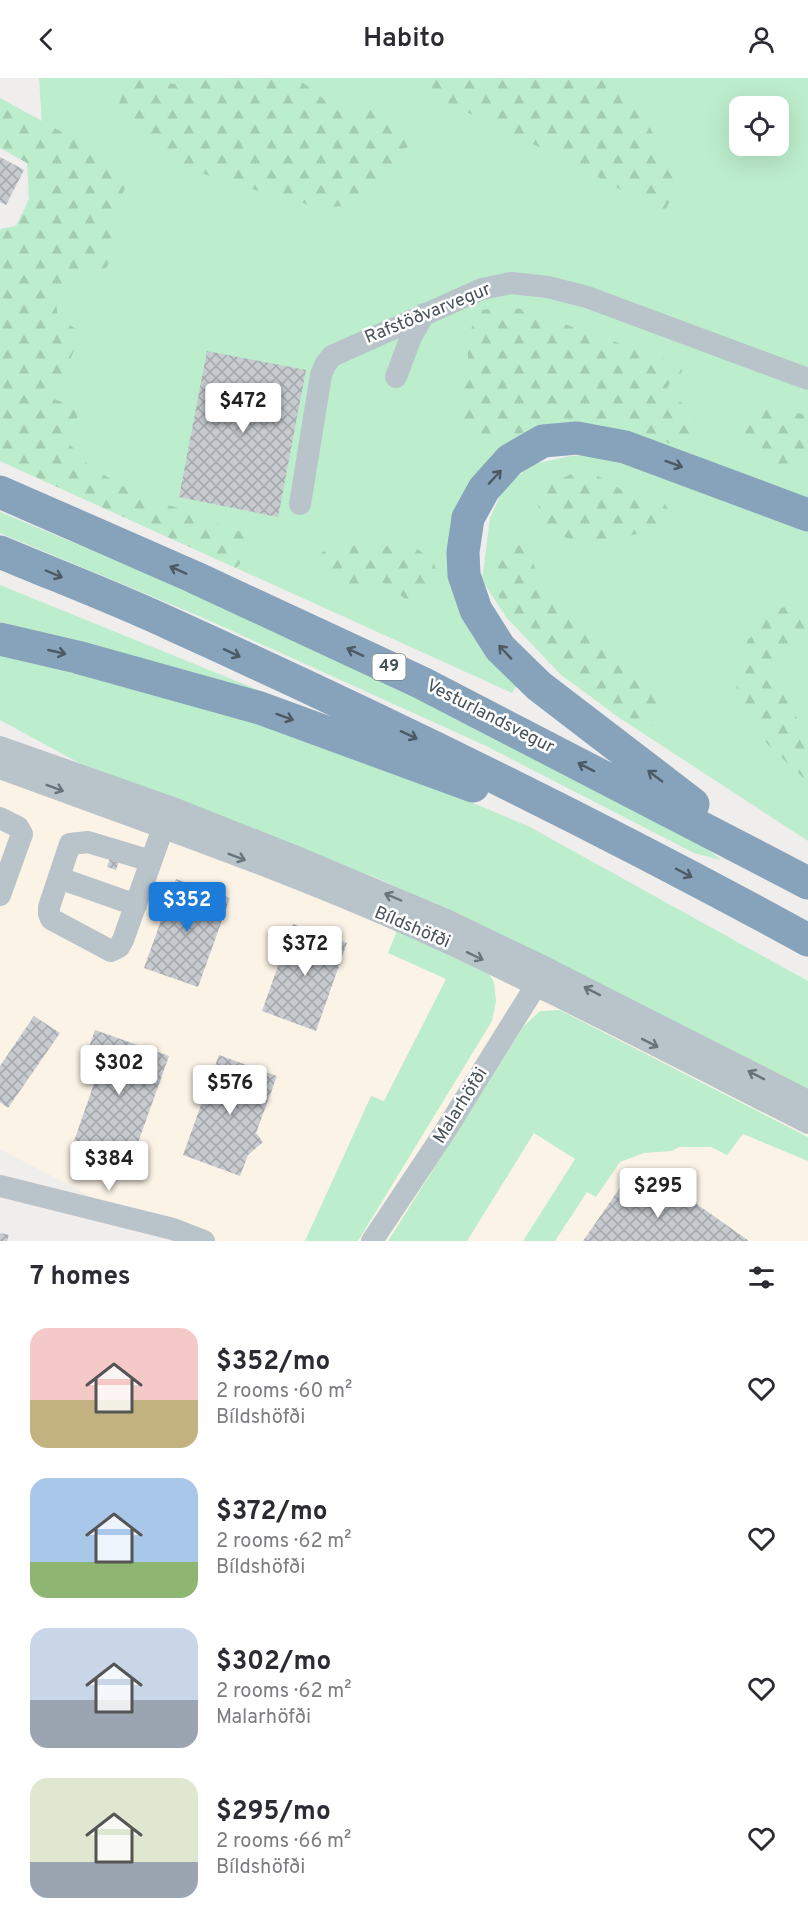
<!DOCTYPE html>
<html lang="en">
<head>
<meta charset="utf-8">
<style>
	body { margin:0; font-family:Overpass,sans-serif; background:#f7f7f7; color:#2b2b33; height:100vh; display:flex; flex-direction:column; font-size:22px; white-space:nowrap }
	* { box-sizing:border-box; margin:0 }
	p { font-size:20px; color:#7c7c81 }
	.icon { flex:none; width:33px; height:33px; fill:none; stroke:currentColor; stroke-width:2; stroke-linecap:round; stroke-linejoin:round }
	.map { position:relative; height:1163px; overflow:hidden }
	.details { display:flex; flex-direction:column; background:#fff; flex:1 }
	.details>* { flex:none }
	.tools { position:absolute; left:729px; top:18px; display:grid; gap:12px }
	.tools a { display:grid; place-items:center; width:60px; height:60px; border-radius:12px; background:#fff; box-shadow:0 6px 24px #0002; font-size:30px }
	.price { position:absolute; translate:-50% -51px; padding:0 14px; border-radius:6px; background:#fff; color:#222; font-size:20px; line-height:39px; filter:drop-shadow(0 2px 3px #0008) }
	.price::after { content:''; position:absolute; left:50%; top:36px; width:18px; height:14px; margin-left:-9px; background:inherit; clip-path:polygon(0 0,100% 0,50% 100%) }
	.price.selected { background:#1d7cda; color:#fff }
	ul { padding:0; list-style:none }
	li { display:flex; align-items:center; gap:18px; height:150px; padding:0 30px }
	li span { display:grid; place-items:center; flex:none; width:168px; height:120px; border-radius:18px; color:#555 }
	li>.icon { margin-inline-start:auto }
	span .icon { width:72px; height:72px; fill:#fffc; stroke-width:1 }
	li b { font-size:26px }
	h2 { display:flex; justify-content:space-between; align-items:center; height:72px; padding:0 30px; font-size:26px }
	header { display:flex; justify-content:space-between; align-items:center; height:78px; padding:0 30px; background:#fff; font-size:27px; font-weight:600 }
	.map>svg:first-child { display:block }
</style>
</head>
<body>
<header><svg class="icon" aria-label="back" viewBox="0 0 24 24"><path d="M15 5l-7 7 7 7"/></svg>Habito<svg class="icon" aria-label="person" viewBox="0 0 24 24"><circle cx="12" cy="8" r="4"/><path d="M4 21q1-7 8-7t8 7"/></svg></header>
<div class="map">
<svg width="808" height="1163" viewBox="0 0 808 1163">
	<defs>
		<pattern id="forest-firs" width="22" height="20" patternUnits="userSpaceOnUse" patternTransform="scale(1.5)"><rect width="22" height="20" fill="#bcedcc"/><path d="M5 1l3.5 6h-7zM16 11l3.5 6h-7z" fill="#a3cdb1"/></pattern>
		<pattern id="building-cross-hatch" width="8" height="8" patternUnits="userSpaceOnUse" patternTransform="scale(1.5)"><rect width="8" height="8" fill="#c7cbd0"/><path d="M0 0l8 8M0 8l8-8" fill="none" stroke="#a3a7ac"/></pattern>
	</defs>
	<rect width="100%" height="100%" fill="#f0eded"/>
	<path fill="#fbf3e6" d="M0,679L808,1035V1163H175L0,1071Z"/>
	<path fill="#bcedcc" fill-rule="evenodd" d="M39,0H808V427L528,358L494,375L464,414L452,451L520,602L512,615L0,383L46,108ZM740,28H778V68H740Z
		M622,376L808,450V763L618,639L560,596L506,539L482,502L490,440L504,410L533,386L571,378Z
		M0,434L227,529L490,652L695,761L721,782L694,775L484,667L206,541L0,455Z
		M0,507L300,629L0,544Z
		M0,574L313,658L528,748L808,903V1015L584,898L384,803L83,687L0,642Z
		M398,850L485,890L494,904L496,923L492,943L358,1163H305L371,1018L384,1023L446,901L388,875Z
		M560,932L808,1059V1083L743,1056L727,1077L711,1069H679L672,1073L644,1075L620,1084L596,1119L587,1114L555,1163H523L575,1081L534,1055L467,1163H388L524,948L540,933Z"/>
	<path fill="url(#forest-firs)" d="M144,0L174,6L182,0H297L334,29L372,32L414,56L412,67L398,74L390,102L351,128L317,129L224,103L170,84L134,52L119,26L126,7Z
		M408,0H608L643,36L678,105L664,135L566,82L413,8Z
		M0,20L91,70L125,110L110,146L121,165L106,190L94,196L79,189L70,209L55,220L58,238L81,255L54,321L73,328L79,336L66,362L89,388L133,414L242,454L251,462L250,474L236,490L0,383V151L16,148L29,121L27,85L0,70Z
		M503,230L521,231L677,285L682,292L680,300L670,305L666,312L693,334L701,349L697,365L684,371L622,347L572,346L485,362L468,354L460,332L468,288V257L480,232Z
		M769,330L808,337V393L774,390L749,376L737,354L744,335Z
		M576,394L596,397L641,423L665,426L671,436L659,450L599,466L577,463L558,457L540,444L538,423L551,405Z
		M511,460L527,467L539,501L575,549L660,609C663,624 664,635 654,648L638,645L573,600L520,548L495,514L487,492L492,470L503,462Z
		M363,466L416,470L433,483L440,500C432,519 430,524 408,524L393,510L376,501L356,512L332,505L317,489L322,474Z
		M808,521V559L778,589L779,610L801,647L808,654V704L768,667L736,619L738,585L748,562L773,533Z"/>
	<path fill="url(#building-cross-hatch)" d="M0,79L24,92L6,127L0,124Z
		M207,273L306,292L278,439L179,419Z
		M112,774L121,777L116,792L107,789Z
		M176,801L230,820L198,909L144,890Z
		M293,846L347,865L316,953L262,933Z
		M34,938L60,955L8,1030L0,1024V988Z
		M95,952L169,978L130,1087L73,1066L97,997L81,992Z
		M219,977L277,998L256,1055L263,1064L248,1077L240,1098L183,1077Z
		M660,1100L749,1163H583L624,1104L646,1120Z
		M0,1155L9,1157L7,1163H0Z"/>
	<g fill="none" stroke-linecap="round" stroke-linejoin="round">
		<path stroke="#b9c3ca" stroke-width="22" d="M396,299L411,259L424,236
			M300,426L321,297L325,287L332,278L482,211L511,205L548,209L587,219L808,301
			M0,669L170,729L294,778L446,842L546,890L808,1023
			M0,690C158,748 319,803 472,876C585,930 696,988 808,1045
			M0,740L18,749L22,756L0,817
			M151,783L88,764L70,766L49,829V836L51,841L111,873L119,869L123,862L168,736
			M59,800L136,827
			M0,1108L173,1151L204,1163
			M372,1163L444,1055L543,896"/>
		<path stroke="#86a3bb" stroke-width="33" d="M0,414L194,499L422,605L808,805
			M0,474C57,498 115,520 171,546C387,644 600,748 808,862
			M0,561L77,579L260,630L473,708
			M693,726L539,608L500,570L476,532L464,497L463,474L468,440L484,411L510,382L543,363L577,360L625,369L808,437"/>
	</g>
	<defs><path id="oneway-shaft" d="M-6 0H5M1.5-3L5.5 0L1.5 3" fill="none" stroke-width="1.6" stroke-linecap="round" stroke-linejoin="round" transform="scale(1.5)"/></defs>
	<g stroke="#4c5a64">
		<use href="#oneway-shaft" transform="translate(674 386) rotate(20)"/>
		<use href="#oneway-shaft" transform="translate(495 399) rotate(-47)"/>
		<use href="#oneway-shaft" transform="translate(178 492) rotate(-156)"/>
		<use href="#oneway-shaft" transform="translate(54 496) rotate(23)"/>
		<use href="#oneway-shaft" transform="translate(57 574) rotate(13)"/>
		<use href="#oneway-shaft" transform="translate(355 574) rotate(-155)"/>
		<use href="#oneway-shaft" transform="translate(505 574) rotate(-133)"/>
		<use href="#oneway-shaft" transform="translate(232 575) rotate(25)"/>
		<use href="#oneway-shaft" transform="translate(285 639) rotate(20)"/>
		<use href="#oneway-shaft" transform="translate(409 657) rotate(25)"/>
		<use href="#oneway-shaft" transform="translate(586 689) rotate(-153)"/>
		<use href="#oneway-shaft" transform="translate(655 698) rotate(-143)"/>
		<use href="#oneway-shaft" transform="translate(684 795) rotate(28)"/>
	</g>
	<g stroke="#68747c">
		<use href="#oneway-shaft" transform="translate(55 710) rotate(20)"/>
		<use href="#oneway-shaft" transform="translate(237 779) rotate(21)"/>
		<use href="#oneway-shaft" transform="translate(393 819) rotate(-157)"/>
		<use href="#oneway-shaft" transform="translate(475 878) rotate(26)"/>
		<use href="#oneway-shaft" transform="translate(592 913) rotate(-153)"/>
		<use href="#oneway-shaft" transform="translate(650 965) rotate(27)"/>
		<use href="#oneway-shaft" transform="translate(756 997) rotate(-153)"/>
	</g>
	<g text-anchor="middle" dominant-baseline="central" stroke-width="5" stroke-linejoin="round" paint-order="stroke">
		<rect fill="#fff" stroke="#7e868c" stroke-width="1.5" x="372.5" y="576" width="33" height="26" rx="4.5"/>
		<g font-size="16" font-weight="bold" fill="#46525a">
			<text x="389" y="589">49</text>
		</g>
		<g font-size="18" fill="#46525a" stroke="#fff">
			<text transform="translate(428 236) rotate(-22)">Rafstöðvarvegur</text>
			<text transform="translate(490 639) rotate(27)">Vesturlandsvegur</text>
			<text transform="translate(412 850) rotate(23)">Bíldshöfði</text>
			<text transform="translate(461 1028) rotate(-58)">Malarhöfði</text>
		</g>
	</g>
</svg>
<div class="tools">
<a><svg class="icon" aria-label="locate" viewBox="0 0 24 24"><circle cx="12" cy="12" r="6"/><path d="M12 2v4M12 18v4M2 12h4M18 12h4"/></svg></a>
</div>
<b class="price" style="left:243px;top:356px">$472</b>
<b class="price selected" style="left:187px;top:855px">$352</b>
<b class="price" style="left:305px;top:899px">$372</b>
<b class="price" style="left:119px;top:1018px">$302</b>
<b class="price" style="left:230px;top:1038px">$576</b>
<b class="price" style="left:109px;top:1114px">$384</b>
<b class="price" style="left:658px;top:1141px">$295</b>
</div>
<section class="details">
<h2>7 homes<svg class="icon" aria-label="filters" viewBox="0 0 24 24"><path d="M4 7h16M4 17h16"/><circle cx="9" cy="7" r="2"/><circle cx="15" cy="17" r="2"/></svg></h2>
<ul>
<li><span style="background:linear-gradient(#f6c9c9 60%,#c2b280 0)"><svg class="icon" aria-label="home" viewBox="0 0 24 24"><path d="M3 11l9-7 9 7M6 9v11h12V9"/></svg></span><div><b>$352/mo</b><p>2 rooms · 60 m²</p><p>Bíldshöfði</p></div><svg class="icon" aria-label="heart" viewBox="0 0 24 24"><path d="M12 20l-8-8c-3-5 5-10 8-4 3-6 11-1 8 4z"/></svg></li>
<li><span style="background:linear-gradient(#a9c7e8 70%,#8fb573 0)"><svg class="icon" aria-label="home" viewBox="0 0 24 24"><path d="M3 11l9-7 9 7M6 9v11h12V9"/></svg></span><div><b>$372/mo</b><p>2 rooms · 62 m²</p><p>Bíldshöfði</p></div><svg class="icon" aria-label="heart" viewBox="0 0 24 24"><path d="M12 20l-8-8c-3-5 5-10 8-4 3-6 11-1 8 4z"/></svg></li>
<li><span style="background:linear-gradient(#c9d6e8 60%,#9aa5b1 0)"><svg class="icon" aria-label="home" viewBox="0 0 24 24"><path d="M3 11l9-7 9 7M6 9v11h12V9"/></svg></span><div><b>$302/mo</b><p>2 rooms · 62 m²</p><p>Malarhöfði</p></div><svg class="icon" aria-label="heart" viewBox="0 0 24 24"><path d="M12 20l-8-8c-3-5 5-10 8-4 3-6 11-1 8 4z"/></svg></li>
<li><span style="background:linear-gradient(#dfe7d0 70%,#9aa5b1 0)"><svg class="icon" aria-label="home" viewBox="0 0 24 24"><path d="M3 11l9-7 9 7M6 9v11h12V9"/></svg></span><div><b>$295/mo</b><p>2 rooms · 66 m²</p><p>Bíldshöfði</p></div><svg class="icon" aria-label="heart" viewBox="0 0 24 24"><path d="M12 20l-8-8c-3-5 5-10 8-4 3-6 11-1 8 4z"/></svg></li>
</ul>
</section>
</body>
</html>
